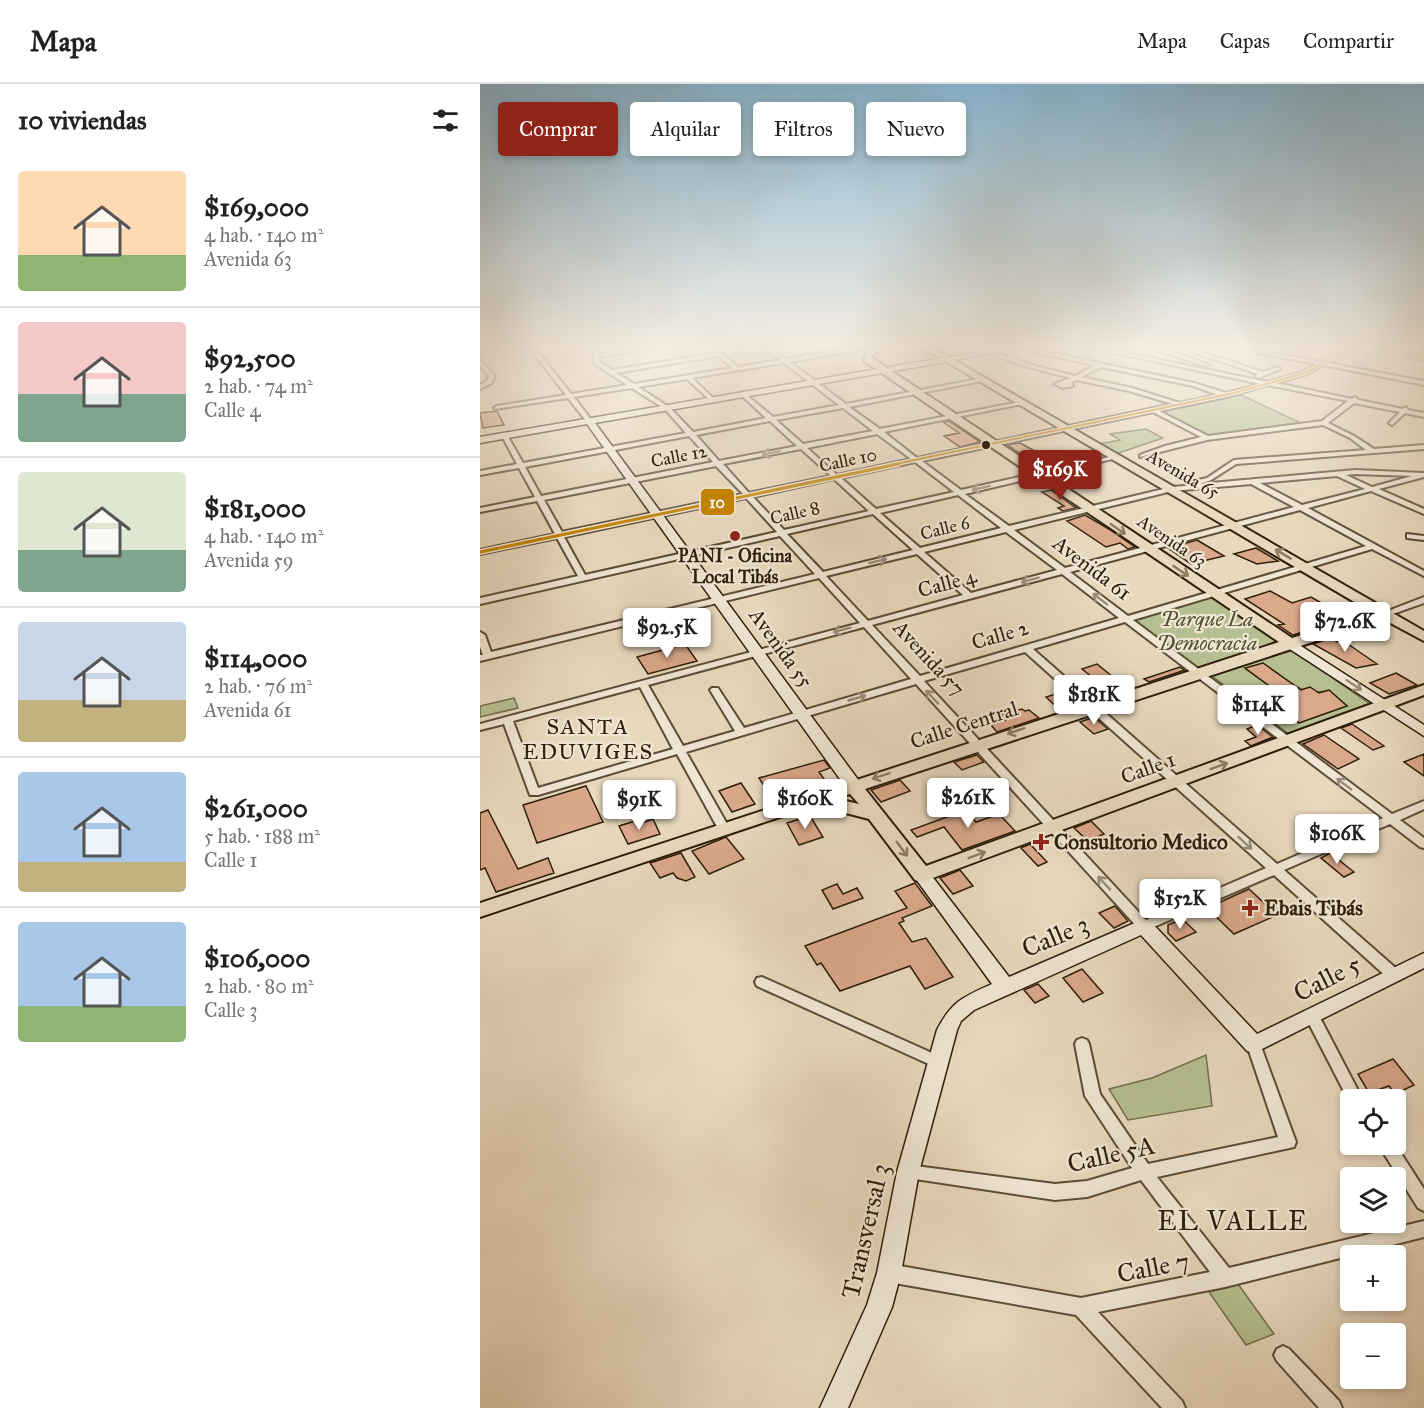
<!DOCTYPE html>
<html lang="es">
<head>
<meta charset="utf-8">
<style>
	body { margin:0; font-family:"IM FELL Great Primer",serif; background:#f6f6f6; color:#222; height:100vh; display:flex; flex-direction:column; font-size:22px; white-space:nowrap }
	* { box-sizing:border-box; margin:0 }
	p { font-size:20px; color:#767676 }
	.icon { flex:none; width:33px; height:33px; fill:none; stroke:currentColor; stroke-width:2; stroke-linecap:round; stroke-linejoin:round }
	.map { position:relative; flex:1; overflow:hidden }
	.panel { display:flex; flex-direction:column; background:#fff; width:480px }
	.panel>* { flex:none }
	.top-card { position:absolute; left:18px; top:18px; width:570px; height:54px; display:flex; gap:12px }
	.controls { position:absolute; left:860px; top:1005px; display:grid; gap:12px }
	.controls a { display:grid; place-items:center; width:66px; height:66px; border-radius:6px; background:#fff; box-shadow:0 3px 9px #0003; font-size:30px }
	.price { position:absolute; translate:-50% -51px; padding:0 14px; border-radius:6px; background:#fff; color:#222; font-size:20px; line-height:39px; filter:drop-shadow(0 2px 3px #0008) }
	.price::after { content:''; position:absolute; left:50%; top:36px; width:18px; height:14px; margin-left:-9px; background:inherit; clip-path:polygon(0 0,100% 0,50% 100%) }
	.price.active { background:#8f2418; color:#fff }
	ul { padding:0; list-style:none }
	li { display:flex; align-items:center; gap:18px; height:150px; padding:0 18px }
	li+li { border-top:2px solid #e0e0e0 }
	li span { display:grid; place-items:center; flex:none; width:168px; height:120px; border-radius:6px; color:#555 }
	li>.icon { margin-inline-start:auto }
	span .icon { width:72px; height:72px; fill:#fffc; stroke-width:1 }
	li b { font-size:26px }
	h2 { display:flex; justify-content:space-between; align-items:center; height:72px; padding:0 18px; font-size:26px }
	.chip { padding:0 21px; border-radius:6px; background:#fff; box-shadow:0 3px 9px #0003; font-size:21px; line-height:54px }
	.chip.active { background:#8f2418; color:#fff }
	header { display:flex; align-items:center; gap:36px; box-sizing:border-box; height:84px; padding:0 30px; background:#fff; border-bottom:2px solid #e0e0e0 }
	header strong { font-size:28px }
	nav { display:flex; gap:33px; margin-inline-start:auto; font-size:21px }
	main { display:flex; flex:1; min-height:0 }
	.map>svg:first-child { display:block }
</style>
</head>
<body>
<header>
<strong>Mapa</strong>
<nav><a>Mapa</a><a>Capas</a><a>Compartir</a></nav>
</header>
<main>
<section class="panel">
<h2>10 viviendas<svg class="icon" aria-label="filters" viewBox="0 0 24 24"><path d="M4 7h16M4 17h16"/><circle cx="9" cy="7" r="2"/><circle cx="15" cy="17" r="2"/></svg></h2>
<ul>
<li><span style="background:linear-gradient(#ffd9b3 70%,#8fb573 0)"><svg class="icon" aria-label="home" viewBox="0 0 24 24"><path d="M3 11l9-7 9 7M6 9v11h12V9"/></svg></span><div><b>$169,000</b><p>4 hab. · 140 m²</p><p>Avenida 63</p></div></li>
<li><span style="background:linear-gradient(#f6c9c9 60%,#7fa58c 0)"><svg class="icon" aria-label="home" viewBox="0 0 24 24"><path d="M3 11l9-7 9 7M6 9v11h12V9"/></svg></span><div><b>$92,500</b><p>2 hab. · 74 m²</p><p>Calle 4</p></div></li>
<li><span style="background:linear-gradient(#dfe7d0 65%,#7fa58c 0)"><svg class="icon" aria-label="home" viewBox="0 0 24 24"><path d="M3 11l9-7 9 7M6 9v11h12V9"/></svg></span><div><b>$181,000</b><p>4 hab. · 140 m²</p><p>Avenida 59</p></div></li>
<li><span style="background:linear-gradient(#c9d6e8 65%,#c2b280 0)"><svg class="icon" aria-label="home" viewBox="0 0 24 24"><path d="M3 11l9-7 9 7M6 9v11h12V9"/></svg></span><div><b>$114,000</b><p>2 hab. · 76 m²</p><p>Avenida 61</p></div></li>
<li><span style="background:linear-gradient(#a9c7e8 75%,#c2b280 0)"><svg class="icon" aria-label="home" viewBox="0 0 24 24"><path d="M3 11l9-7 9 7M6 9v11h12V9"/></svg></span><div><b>$261,000</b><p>5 hab. · 188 m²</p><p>Calle 1</p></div></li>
<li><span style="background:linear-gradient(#a9c7e8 70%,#8fb573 0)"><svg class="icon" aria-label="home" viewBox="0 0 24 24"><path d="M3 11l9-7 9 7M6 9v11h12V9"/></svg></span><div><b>$106,000</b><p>2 hab. · 80 m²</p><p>Calle 3</p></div></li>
</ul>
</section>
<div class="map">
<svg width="944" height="1324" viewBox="0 0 944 1324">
	<rect width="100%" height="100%" fill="#e8d8bd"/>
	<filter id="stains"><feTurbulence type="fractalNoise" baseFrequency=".00333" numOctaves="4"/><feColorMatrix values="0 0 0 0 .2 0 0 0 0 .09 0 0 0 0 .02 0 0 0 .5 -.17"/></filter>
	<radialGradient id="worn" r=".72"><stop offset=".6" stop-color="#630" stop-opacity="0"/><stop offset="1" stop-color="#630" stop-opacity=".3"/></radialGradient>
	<path fill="#b5bf91" stroke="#726e4d" stroke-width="1.5" fill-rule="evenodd" d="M761,311L821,339L728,352L680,328Z
		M666,345L683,354L636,370L618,360L640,356L630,350Z
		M735,511L803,558L714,586L649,537Z
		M812,566L890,620L809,650L732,592ZM783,579C803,593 823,615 849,606L867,622L819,639L790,617L803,612L766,585Z
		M34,614L38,624L0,633V622Z
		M726,971L732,1022L648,1036L629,1005L672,994Z
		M758,1200L794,1250L766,1261L729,1208Z"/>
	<path fill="#daa88b" stroke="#2e1e09" stroke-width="1.5" d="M17,327L24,341L3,344L0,329Z
		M469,337L500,358L480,363L464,352L479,349L463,338Z
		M540,359L575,378L568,380L574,383L564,385L527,361Z
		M571,406L596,424L583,427L578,424L584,422L562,408Z
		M605,431L629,445L655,463L648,465L640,459L626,463L587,437Z
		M717,456L744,472L711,480L688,464Z
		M776,464L798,477L777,480L754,470Z
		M790,507L812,519L831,513L859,529L877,522L887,528L813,551L798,541L804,540L765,515Z
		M851,554L857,558L862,556L897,580L876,584L833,560Z
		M205,560L217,577L168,590L157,573Z
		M783,579L821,606L830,603L839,609L849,606L867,622L819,639L790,617L803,612L765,584Z
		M617,580L644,602L635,605L627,599L622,601L602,585Z
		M700,583L705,586L669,598L664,595Z
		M916,589L937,601L909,610L890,599Z
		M585,607L600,621L581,627L566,613Z
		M542,625L545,627L549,626L559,634L517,648L511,641L526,636L521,631Z
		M614,633L616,635L628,645L614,650L600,638Z
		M872,640L904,662L893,666L861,644Z
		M777,641L793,653L771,662L765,657L776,653L767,645Z
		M844,651L879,675L858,685L823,660Z
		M944,670V692L924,678Z
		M497,671L504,678L482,686L474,678Z
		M344,676L350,684L339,688L344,695L327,700L330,704L305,712L307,715L295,719L279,694Z
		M420,696L430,707L401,718L391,706Z
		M261,699L275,720L252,728L239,707Z
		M106,702L123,738L57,759L43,721Z
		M8,726L38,785L68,774L74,789L16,808L5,784L0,786V729Z
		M486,726L496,738L519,730L535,747L482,766L464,743L437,753L431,746Z
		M330,732L343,753L319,761L307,739Z
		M173,735L180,750L148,760L139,742L158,736L159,740Z
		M611,737L624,750L608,757L594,744Z
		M246,753L264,775L229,790L212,767Z
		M550,760L567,778L558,782L541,764Z
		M201,769L215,793L206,797L197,794L193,789L180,794L170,779Z
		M850,769L874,788L864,793L841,774Z
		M480,786L493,802L473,810L460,794Z
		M435,799L452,822L422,834L424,837L419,839L432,858L446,854L473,893L445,905L430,882L360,907L341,879L337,881L325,862L427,824L415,807Z
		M357,800L363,810L377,804L383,814L353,825L342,806Z
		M769,805L797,831L754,850L727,824Z
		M635,822L648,837L634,844L619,829Z
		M702,835L716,848L696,857L688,849V841Z
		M602,885L623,909L603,918L583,894Z
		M558,900L569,912L555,919L544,906Z
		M913,975L934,1001L915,1010L909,1002L889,1009L878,990Z"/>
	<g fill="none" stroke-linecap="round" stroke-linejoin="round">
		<defs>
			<path id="street" d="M17,261H24L0,271V267Z
				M32,261H41L56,265L91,310L147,301L115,280L112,261H118L119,270L181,261H194L119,273L120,278L132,286L235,269L226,261H232L258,283L301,276L281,261H287L306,275L395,261H407L310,278L366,320L504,294L507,296L369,323L400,345L544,317L547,319L404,348L437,374L693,320L649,307L597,296L592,298L593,302L583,304L574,300L591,294L544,282L509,269L468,277L465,275L504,267L493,261C500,261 506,265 512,265C524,265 535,261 547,261L544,263L714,299L746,309L781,300L597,261H607L788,298L823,288L837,280L777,269L775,266L842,278L873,261L944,272V276L874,265L848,279L944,297V301L843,281L827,290L796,299L872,315L875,313L878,316L923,325L926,323L928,326L944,329V333L925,329L912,341L909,339L920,328L874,319L848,339L874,352L894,365L944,361V365L756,380L731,396L720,400L875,386L944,389V393L899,405L944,425V430L891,407L828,424L944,487V492L892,465L653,536L912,730L944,717V725L920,736L944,754V764L940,763L910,740L804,786L919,887L921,891L919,895L914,896L909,895L794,791L669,845L664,847L659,845L436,600L206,668L251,747L249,750H241L197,670L58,711H50L24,640L0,646V640L380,539L339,494L0,577V571H3L0,563V548L5,551L11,568L335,490L300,452L0,520V514L98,492L77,454L0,470V466L75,450L57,417L0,428V424L55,413L39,384L0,391V387L37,380L22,352L23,351H27L43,379L206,349L185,325L152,304L94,313L112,337L109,339L107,338L88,314L15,325L14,324L17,322L86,311L52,267ZM537,264L539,265L615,281L595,292L548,280L515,268ZM238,272L252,284L154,300L136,289ZM304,279L359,321L293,333L263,308L260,310L261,311L286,334L213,348L189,323L158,303L207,295L232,318L235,316L234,315L212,294ZM621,283L713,302L738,311L700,319L652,304L601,293ZM788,301L868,317L842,337L728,352L679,327L746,313ZM363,324L393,347L323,360L296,336ZM673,328L721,353L685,362L660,371V373L727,356L843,341L870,354L886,366L754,376L727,394L714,397L713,399L715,401L692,403L529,442L485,410L641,373L638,371L481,406L442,377ZM290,337L317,362L239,377L216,351ZM397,350L431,375L357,391L327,364ZM209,352L233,378L61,412L45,383ZM321,365L351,392L269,409L243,380ZM435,378L474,408L396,425L361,394ZM236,382L263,410L82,448L64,416ZM875,390L932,392L892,403L866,391ZM857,392L885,405L822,421L780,399ZM354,395L389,427L304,446L273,413ZM771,400L814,423L585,484L534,446L692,407ZM478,411L521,444L440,464L400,429ZM266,414L297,448L105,491L84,453ZM820,426L886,462L648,532L590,488ZM393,430L433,466L343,488L307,450ZM526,448L577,486L491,509L444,468ZM437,470L483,511L388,537L346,492ZM582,490L639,534L440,592L392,541ZM645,538L903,734L797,780L553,565ZM384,543L431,595L264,644L238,604H232L230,606L255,647L203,662L168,601ZM545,568L786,784L666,836L444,597ZM160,603L193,665L58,704L33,637Z
				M662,261H670L730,281L725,282Z
				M692,261H700L783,288L798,283L801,285L778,294L775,292L778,290Z
				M0,276L15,292L12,299L0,305V301L7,297L9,292L0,281Z
				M927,450L944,452V456L927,454Z
				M944,513V519L907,532H901L900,530Z
				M282,893L461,973L463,977L461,981L456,983L451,981L277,902L275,898L277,894Z
				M832,926L837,928L883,1016H870V1019L825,932L827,928Z
				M602,954L607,956L609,960L620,1010L668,1080L798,1053L767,961L769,957L774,955L779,957L816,1058L814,1063L677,1093L749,1184L944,1137V1153L745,1203L618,1228L702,1317L705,1324H682L596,1231L409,1198L403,1195L400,1189L403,1183L409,1180L601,1214L730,1188L661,1096L607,1113L575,1116L422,1093L420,1088L422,1083L428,1081L575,1100L607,1097L652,1084L605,1012L595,960L597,956Z
				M898,1060H915L944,1105V1127L938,1124Z
				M803,1262L809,1265L859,1317L862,1324H839L797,1277L794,1271L797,1265Z"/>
			<path id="secondary" d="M468,273H471V277L115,339L379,697L381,701L373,706L367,705L107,340L0,359V353Z
				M810,555L944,641V652L805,562L803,559Z
				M442,785L448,787L529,893L664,835L670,837L777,950L944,869V884L774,969L767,967L661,851L494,926L481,937L477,946L439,1088L421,1189L412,1223L368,1324H340L387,1221L397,1189L417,1088L457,946C472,917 483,913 512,900L436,795L433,791L436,787Z"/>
			<path id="primary" d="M401,261H413L394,269L392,274L812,554L893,529L438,261H448L944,547V557L903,535L385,705L446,782L944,601V611L442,798L435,796L389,735L366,729L328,730L321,726L0,833V819L799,558L384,277L387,265ZM370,710L379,720L366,717L346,718Z"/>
		</defs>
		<use href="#street" stroke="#5c4c36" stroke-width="4"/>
		<use href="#secondary" stroke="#2e1e09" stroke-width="3"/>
		<use href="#primary" stroke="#2e1e09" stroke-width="4"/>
		<use href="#street" fill="#f0e6d4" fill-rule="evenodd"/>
		<use href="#secondary" fill="#f0e6d4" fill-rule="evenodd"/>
		<use href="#primary" fill="#e8d8bd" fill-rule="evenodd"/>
		<defs>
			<path id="bus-1-far1" d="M411,381L754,309L825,289L873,263L944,274"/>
			<path id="bus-1" d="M0,468L418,380"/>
		</defs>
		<use href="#bus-1-far1" stroke="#f0e6d4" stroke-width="4.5"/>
		<use href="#bus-1" stroke="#f0e6d4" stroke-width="6"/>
		<use href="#bus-1-far1" stroke="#c58402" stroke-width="2"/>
		<use href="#bus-1" stroke="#c58402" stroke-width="3"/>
	</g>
	<defs><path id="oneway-shaft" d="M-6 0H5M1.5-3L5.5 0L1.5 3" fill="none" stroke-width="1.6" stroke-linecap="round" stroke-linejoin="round" transform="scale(1.5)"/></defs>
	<g stroke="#998c79">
		<use href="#oneway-shaft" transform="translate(291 369) rotate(169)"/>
		<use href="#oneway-shaft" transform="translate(501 404) rotate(167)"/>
		<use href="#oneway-shaft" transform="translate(398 477) rotate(-14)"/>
		<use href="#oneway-shaft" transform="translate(550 496) rotate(165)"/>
		<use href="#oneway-shaft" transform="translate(620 515) rotate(-143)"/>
		<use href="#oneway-shaft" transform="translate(362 546) rotate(165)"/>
		<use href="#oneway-shaft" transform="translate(874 601) rotate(34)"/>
		<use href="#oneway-shaft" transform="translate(452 613) rotate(-133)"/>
		<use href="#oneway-shaft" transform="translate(377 614) rotate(-16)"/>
		<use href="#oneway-shaft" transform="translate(864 700) rotate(-143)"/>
		<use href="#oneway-shaft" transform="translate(765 759) rotate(42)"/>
		<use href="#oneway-shaft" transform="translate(624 799) rotate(-133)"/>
	</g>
	<g stroke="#8b7b63">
		<use href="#oneway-shaft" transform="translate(638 445) rotate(34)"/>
		<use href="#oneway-shaft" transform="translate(803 470) rotate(-149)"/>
		<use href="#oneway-shaft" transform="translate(701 487) rotate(34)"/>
		<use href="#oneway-shaft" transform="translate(536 647) rotate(162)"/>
		<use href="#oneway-shaft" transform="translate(739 682) rotate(-20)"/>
		<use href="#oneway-shaft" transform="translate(401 692) rotate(162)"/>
		<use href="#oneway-shaft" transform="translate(422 765) rotate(53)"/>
		<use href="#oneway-shaft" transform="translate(497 771) rotate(-20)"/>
	</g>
	<linearGradient id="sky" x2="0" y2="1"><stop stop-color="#87b6d3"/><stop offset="0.59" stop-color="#f5ede1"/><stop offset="1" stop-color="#f5ede1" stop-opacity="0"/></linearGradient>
	<rect width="944" height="446" fill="url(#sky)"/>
	<circle fill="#2e1e09" stroke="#f0e6d4" stroke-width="2" cx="506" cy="361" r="5"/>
	<g fill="#8f2418" stroke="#f0e6d4" stroke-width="2">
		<circle cx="255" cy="452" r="6"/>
		<path d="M558 749h6v6h6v6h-6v6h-6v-6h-6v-6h6z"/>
		<path d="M767 815h6v6h6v6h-6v6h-6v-6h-6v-6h6z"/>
	</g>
	<g text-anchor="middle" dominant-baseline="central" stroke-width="4.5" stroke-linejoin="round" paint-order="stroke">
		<g font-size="18" fill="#2e1e09" stroke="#f0e6d4">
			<text transform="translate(199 372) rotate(-11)">Calle 12</text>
			<text transform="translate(368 376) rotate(-12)">Calle 10</text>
			<text transform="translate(703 390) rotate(30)">Avenida 65</text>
			<text transform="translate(315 429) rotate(-13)">Calle 8</text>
			<text transform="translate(465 444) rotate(-14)">Calle 6</text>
			<text transform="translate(692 457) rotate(34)">Avenida 63</text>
		</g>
		<g font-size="18" font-weight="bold" fill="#2e1e09" stroke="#f0e6d4">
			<text x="255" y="472">PANI - Oficina<tspan x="255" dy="21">Local Tibás</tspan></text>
		</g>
		<g font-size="21" fill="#2e1e09" stroke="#f0e6d4">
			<text transform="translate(612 484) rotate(37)">Avenida 61</text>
			<text transform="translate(467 499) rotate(-15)">Calle 4</text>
			<text transform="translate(520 551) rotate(-16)">Calle 2</text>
			<text transform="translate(301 564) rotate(54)">Avenida 55</text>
			<text transform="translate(449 574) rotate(47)">Avenida 57</text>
			<text transform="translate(484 641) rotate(-18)">Calle Central</text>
			<text transform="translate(668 684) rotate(-20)">Calle 1</text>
		</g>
		<g font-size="21" font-style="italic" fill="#564e32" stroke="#f0e6d4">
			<text x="727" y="535">Parque La<tspan x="727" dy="24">Democracia</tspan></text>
		</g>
		<g font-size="21" font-weight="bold" fill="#2e1e09" stroke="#f0e6d4" text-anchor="start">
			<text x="574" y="758">Consultorio Medico</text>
			<text x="784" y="824">Ebais Tibás</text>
		</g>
		<g font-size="22" letter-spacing="1.5" fill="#2e1e09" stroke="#f0e6d4">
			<text x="108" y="642">SANTA<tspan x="108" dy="25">EDUVIGES</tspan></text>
		</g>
		<g font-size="26" fill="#2e1e09" stroke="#f0e6d4">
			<text transform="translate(575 852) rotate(-23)">Calle 3</text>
			<text transform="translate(847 894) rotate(-27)">Calle 5</text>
			<text transform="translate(631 1070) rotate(-13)">Calle 5A</text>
			<text transform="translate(385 1147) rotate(-77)">Transversal 3</text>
			<text transform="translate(673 1183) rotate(-11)">Calle 7</text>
		</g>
		<g font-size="27" letter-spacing="1.5" fill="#2e1e09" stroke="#f0e6d4">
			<text x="753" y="1136">EL VALLE</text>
		</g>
	</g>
	<rect stroke="#f0e6d4" stroke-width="2" x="220" y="404" width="35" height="28" rx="6" fill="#c58402"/>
	<g font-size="16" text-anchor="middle" font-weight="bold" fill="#fff">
		<text x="237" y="424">10</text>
	</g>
	<rect width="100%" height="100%" filter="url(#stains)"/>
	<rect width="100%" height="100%" fill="url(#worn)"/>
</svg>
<div class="controls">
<a><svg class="icon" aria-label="locate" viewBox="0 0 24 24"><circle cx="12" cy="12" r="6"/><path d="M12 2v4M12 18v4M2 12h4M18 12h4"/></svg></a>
<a><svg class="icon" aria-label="layers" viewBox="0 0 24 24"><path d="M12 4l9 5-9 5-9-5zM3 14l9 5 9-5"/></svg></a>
<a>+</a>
<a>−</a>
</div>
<b class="price active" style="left:580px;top:417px">$169K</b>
<b class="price" style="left:865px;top:569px">$72.6K</b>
<b class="price" style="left:187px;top:575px">$92.5K</b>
<b class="price" style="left:614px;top:642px">$181K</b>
<b class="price" style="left:778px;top:652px">$114K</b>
<b class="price" style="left:488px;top:745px">$261K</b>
<b class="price" style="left:325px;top:746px">$160K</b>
<b class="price" style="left:159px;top:747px">$91K</b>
<b class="price" style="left:857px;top:781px">$106K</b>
<b class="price" style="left:700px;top:846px">$152K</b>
<div class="top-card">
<a class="chip active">Comprar</a>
<a class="chip">Alquilar</a>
<a class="chip">Filtros</a>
<a class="chip">Nuevo</a>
</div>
</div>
</main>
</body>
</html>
